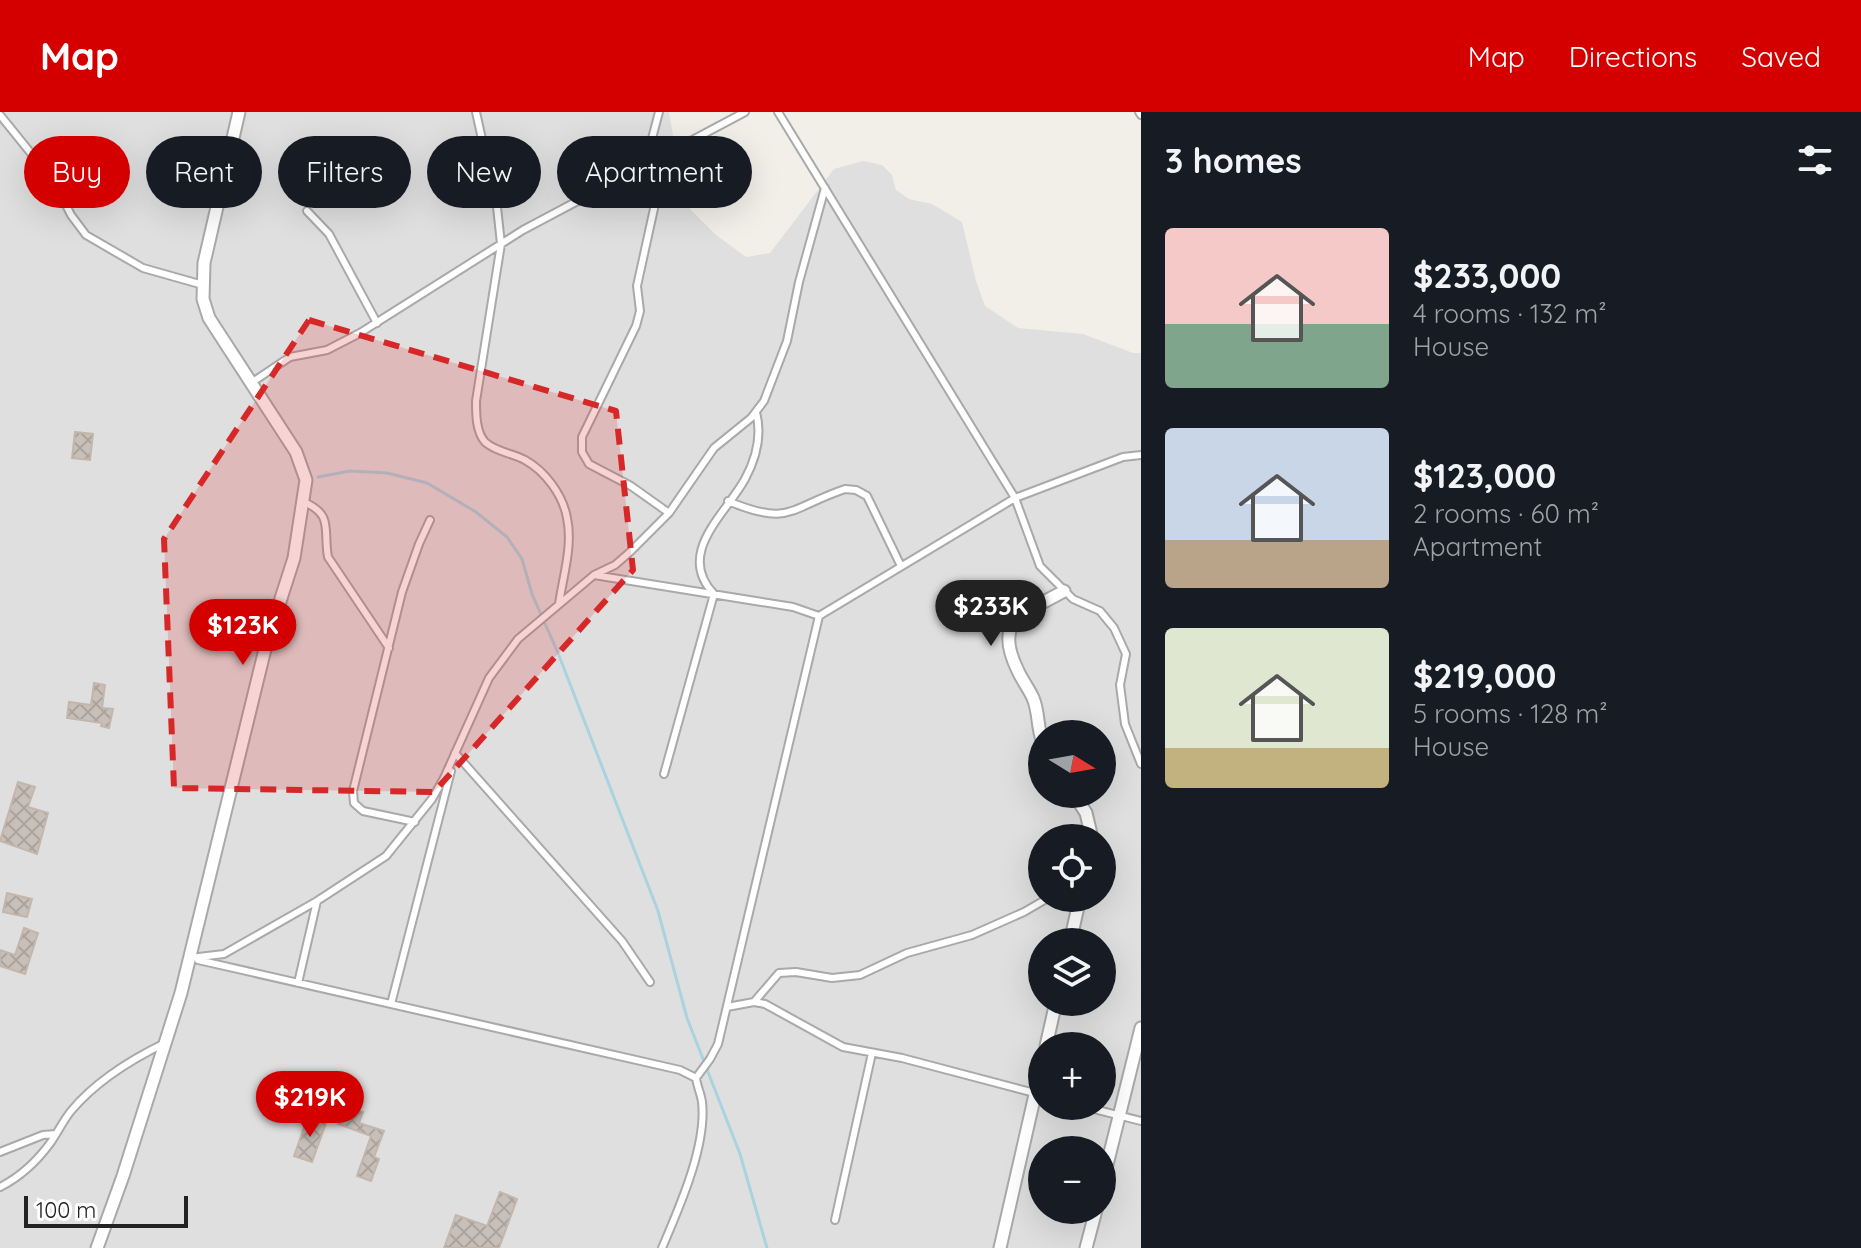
<!DOCTYPE html>
<html lang="en">
<head>
<meta charset="utf-8">
<style>
	body { margin:0; font-family:Quicksand,sans-serif; background:#242831; color:#f1f3f6; height:100vh; display:flex; flex-direction:column; font-size:30px; white-space:nowrap }
	* { box-sizing:border-box; margin:0 }
	p { font-size:26px; color:#9ea1a6 }
	.icon { flex:none; width:44px; height:44px; fill:none; stroke:currentColor; stroke-width:2; stroke-linecap:round; stroke-linejoin:round }
	.map { position:relative; flex:1; overflow:hidden }
	.drawer { display:flex; flex-direction:column; background:#171b24; width:720px }
	.drawer>* { flex:none }
	.top-card { position:absolute; left:24px; top:24px; width:760px; height:72px; display:flex; gap:16px }
	.needle { width:52px; rotate:101deg }
	.fabs { position:absolute; left:1028px; top:608px; display:grid; gap:16px }
	.fabs a { display:grid; place-items:center; width:88px; height:88px; border-radius:50%; background:#171b24; box-shadow:0 8px 32px #0002; font-size:40px }
	.scale { position:absolute; left:24px; bottom:20px; width:164px; box-sizing:border-box; padding-left:8px; border:4px solid #222; border-top:0; font-size:22px; line-height:28px; white-space:nowrap; color:#222; -webkit-text-stroke:6px #fff; paint-order:stroke }
	.price { position:absolute; translate:-50% -68px; padding:0 18px; border-radius:28px; background:#d40000; color:#fff; font-size:26px; line-height:52px; filter:drop-shadow(0 2px 4px #0008) }
	.price::after { content:''; position:absolute; left:50%; top:48px; width:24px; height:18px; margin-left:-12px; background:inherit; clip-path:polygon(0 0,100% 0,50% 100%) }
	.price.current { background:#222; color:#fff }
	ul { padding:0; list-style:none }
	li { display:flex; align-items:center; gap:24px; height:200px; padding:0 24px }
	li span { display:grid; place-items:center; flex:none; width:224px; height:160px; border-radius:8px; color:#555 }
	li>.icon { margin-inline-start:auto }
	span .icon { width:96px; height:96px; fill:#fffc; stroke-width:1 }
	li b { font-size:34px }
	h2 { display:flex; justify-content:space-between; align-items:center; height:96px; padding:0 24px; font-size:34px }
	.tag { padding:0 28px; border-radius:36px; background:#171b24; box-shadow:0 8px 32px #0002; font-size:28px; line-height:72px }
	.tag.current { background:#d40000; color:#fff }
	header { display:flex; align-items:center; gap:48px; box-sizing:border-box; height:112px; padding:0 40px; background:#d40000; color:#fff }
	header strong { font-size:38px }
	nav { display:flex; gap:44px; margin-inline-start:auto; font-size:28px }
	main { display:flex; flex:1; min-height:0 }
	.map>svg:first-child { display:block }
</style>
</head>
<body>
<header>
<strong>Map</strong>
<nav><a>Map</a><a>Directions</a><a>Saved</a></nav>
</header>
<main>
<div class="map">
<svg width="1141" height="1136" viewBox="0 0 1141 1136">
	<defs>
		<pattern id="building-cross-hatch" width="8" height="8" patternUnits="userSpaceOnUse" patternTransform="scale(2)"><rect width="8" height="8" fill="#c7bfb8"/><path d="M0 0l8 8M0 8l8-8" fill="none" stroke="#aba49e"/></pattern>
	</defs>
	<rect width="100%" height="100%" fill="#f2efe9"/>
	<path fill="#e0dfdf" fill-rule="evenodd" d="M0,0H669L683,82L691,98L716,123L746,145L770,141L834,57L863,49L882,53L892,63L896,78L909,87L932,92L962,110L976,169L985,194L1018,216L1083,222L1133,241H1141V1136H0ZM1042,622H1102V682H1042ZM1042,726H1102V786H1042ZM1042,830H1102V890H1042ZM1042,934H1102V994H1042ZM1042,1038H1102V1098H1042Z"/>
	<g fill="none" stroke-linecap="round" stroke-linejoin="round">
		<path stroke="#aad3df" stroke-width="3" d="M318,365L350,359L387,361L427,371L476,400L507,425L522,447L532,482L558,541L658,799L687,906L740,1042L767,1136"/>
	</g>
	<path fill="url(#building-cross-hatch)" stroke="#c4b6ab" stroke-width="2" d="M75,320L93,322L90,348L72,346Z
		M94,571L105,573L102,596L113,597L109,616L101,614L102,611L67,606L69,590L91,593Z
		M18,670L35,675L28,695L48,701L37,742L0,729Z
		M7,781L32,787L27,805L3,800Z
		M24,816L38,821L25,862L0,854V838L15,843Z
		M345,993L363,1000L359,1011L384,1019L374,1045L379,1047L371,1069L357,1064L371,1024L338,1012Z
		M308,1004L326,1011L312,1050L294,1044Z
		M500,1080L517,1087L499,1136H444L456,1103L487,1114Z"/>
	<g fill="none" stroke-linecap="round" stroke-linejoin="round">
		<defs>
			<path id="lane" d="M476,0L497,95L501,132L476,289C476,302 476,320 485,330C496,340 512,341 525,348C545,359 563,383 567,406C573,434 563,464 559,492
				M778,0L1015,386L1040,454L1073,487L1100,499L1114,516L1126,542L1120,573L1125,612L1141,652
				M1139,0L1141,3
				M0,3L55,71L71,103L86,123L143,156L203,173
				M666,42L637,174L640,199L636,214L582,325V340L589,352L631,374L669,401
				M645,53L659,0
				M307,99L329,122L377,211
				M251,271L290,245L327,238L360,221L523,118L745,0
				M728,389C790,415 789,396 845,377L856,378L867,384L901,454
				M304,390C334,403 323,418 328,445L389,536
				M594,463L793,495L819,504
				M455,641L622,829L650,870
				M664,662L714,482C675,441 726,402 745,367C757,345 762,323 756,300
				M415,710L363,699L354,691L353,679L402,480L419,432L430,408
				M190,846L224,842L317,789L386,744L432,687L444,666L489,566L518,527L594,463L615,453L630,440L669,401L714,336L751,306L764,289L787,229L799,170L825,76
				M198,848L680,958L696,966
				M298,871L317,789
				M754,890L779,861L796,860L832,866L860,863L907,841L972,823L1024,800L1048,786
				M391,892L451,659
				M727,895L754,890L765,892L843,935L902,946L1042,983
				M696,966L710,947L718,932L819,504L1015,386L1123,345L1141,343
				M1082,994L1141,1009
				M0,1040L43,1023L56,1022
				M0,1075C20,1065 38,1048 51,1030C58,1020 63,1009 71,999C96,969 130,948 165,931
				M835,1108L872,941
				M662,1136C679,1096 707,1034 702,990C701,982 697,974 696,966"/>
			<path id="street" d="M1042,628C1037,614 1039,600 1033,586C1029,577 1022,568 1018,559C992,506 1024,502 1064,479
				M1074,682L1086,701L1092,726
				M1070,830L1080,786
				M1046,934L1056,890
				M1102,1073L1141,916
				M97,1136L123,1064L181,881L266,533L294,446L306,368L296,340L209,206L203,187L204,151L239,0
				M1000,1136L1042,952
				M1086,1136L1096,1098"/>
		</defs>
		<use href="#lane" stroke="#a9a9a9" stroke-width="10"/>
		<use href="#street" stroke="#a9a9a9" stroke-width="15"/>
		<use href="#lane" stroke="#fff" stroke-width="6"/>
		<use href="#street" stroke="#fff" stroke-width="11"/>
	</g>
	<path fill="#d62828" fill-opacity="0.2" stroke="#d62828" stroke-width="6" stroke-dasharray="16 10" stroke-linejoin="round" d="M309,208L616,299L633,458L434,680L174,676L164,427Z"/>
</svg>
<div class="fabs">
<a><svg class="needle" viewBox="-14 -14 28 28"><path d="M0-13l5 13h-10z" fill="#e53935"/><path d="M0 13l5-13h-10z" fill="#9ea1a6"/></svg></a>
<a><svg class="icon" aria-label="locate" viewBox="0 0 24 24"><circle cx="12" cy="12" r="6"/><path d="M12 2v4M12 18v4M2 12h4M18 12h4"/></svg></a>
<a><svg class="icon" aria-label="layers" viewBox="0 0 24 24"><path d="M12 4l9 5-9 5-9-5zM3 14l9 5 9-5"/></svg></a>
<a>+</a>
<a>−</a>
</div>
<div class="scale">100 m</div>
<b class="price current" style="left:991px;top:536px">$233K</b>
<b class="price" style="left:243px;top:555px">$123K</b>
<b class="price" style="left:310px;top:1027px">$219K</b>
<div class="top-card">
<a class="tag current">Buy</a>
<a class="tag">Rent</a>
<a class="tag">Filters</a>
<a class="tag">New</a>
<a class="tag">Apartment</a>
</div>
</div>
<section class="drawer">
<h2>3 homes<svg class="icon" aria-label="filters" viewBox="0 0 24 24"><path d="M4 7h16M4 17h16"/><circle cx="9" cy="7" r="2"/><circle cx="15" cy="17" r="2"/></svg></h2>
<ul>
<li><span style="background:linear-gradient(#f6c9c9 60%,#7fa58c 0)"><svg class="icon" aria-label="home" viewBox="0 0 24 24"><path d="M3 11l9-7 9 7M6 9v11h12V9"/></svg></span><div><b>$233,000</b><p>4 rooms · 132 m²</p><p>House</p></div></li>
<li><span style="background:linear-gradient(#c9d6e8 70%,#b9a48a 0)"><svg class="icon" aria-label="home" viewBox="0 0 24 24"><path d="M3 11l9-7 9 7M6 9v11h12V9"/></svg></span><div><b>$123,000</b><p>2 rooms · 60 m²</p><p>Apartment</p></div></li>
<li><span style="background:linear-gradient(#dfe7d0 75%,#c2b280 0)"><svg class="icon" aria-label="home" viewBox="0 0 24 24"><path d="M3 11l9-7 9 7M6 9v11h12V9"/></svg></span><div><b>$219,000</b><p>5 rooms · 128 m²</p><p>House</p></div></li>
</ul>
</section>
</main>
</body>
</html>
